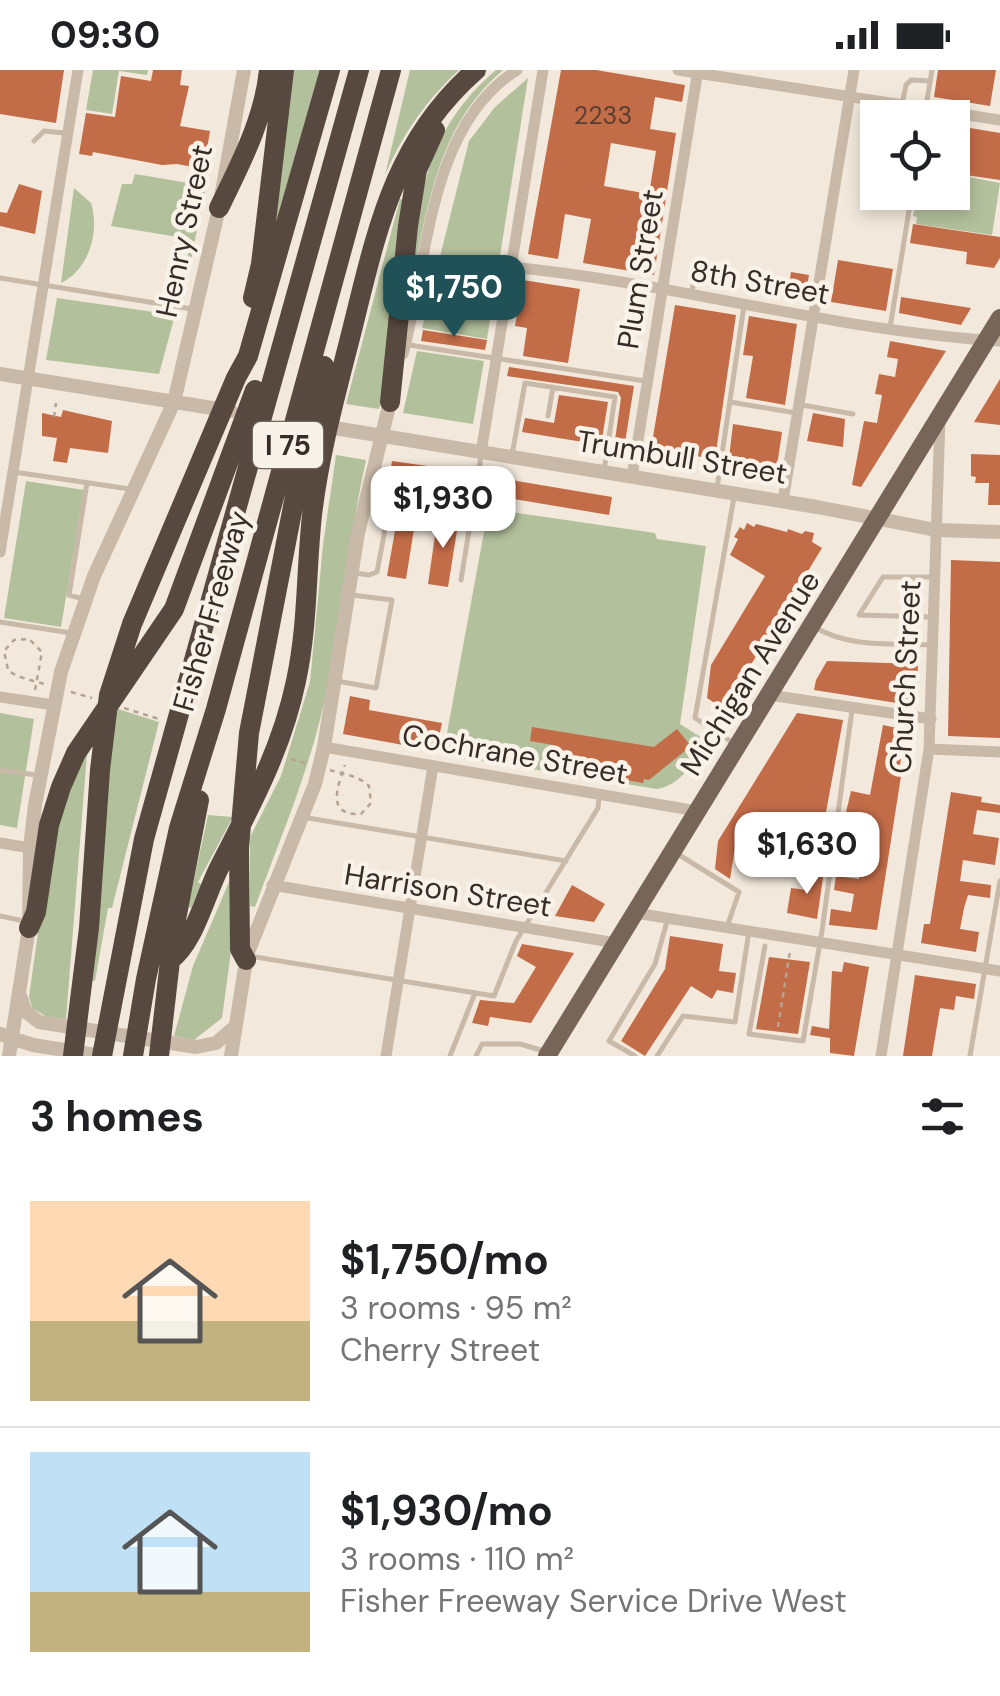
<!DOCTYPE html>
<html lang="en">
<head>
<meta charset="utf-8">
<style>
	body { margin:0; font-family:"DM Sans",sans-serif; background:#f2f2f2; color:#202124; height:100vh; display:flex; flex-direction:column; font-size:38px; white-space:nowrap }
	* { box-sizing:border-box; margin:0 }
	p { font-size:32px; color:#757577 }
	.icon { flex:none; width:55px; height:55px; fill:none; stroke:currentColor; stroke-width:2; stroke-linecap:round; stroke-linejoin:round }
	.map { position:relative; height:986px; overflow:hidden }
	.panel { display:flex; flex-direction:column; background:#fff; flex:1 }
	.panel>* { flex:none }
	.fabs { position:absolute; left:860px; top:30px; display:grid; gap:20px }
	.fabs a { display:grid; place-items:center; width:110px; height:110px; border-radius:0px; background:#fff; box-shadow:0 5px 15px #0003; font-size:50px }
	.price { position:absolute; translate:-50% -85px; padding:0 22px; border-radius:20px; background:#fff; color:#222; font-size:32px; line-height:65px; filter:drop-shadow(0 2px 5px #0008) }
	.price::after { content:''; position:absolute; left:50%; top:60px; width:30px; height:22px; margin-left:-15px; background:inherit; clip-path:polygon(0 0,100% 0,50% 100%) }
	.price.active { background:#1f5157; color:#fff }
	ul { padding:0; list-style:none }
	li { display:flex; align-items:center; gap:30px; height:250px; padding:0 30px }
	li+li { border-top:2px solid #e0e0e0 }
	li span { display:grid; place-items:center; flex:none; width:280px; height:200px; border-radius:0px; color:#555 }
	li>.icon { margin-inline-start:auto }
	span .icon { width:120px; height:120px; fill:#fffc; stroke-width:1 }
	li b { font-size:42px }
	h2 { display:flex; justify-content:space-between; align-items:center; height:120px; padding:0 30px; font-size:42px }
	.status { display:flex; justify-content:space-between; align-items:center; height:70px; padding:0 50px; background:#fff; direction:ltr }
	.status svg { height:28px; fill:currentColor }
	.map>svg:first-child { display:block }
</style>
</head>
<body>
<div class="status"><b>09:30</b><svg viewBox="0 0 49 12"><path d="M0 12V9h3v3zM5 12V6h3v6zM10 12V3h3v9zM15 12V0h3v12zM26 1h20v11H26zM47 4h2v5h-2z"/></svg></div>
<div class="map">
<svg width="1000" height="986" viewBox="0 0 1000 986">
	<rect width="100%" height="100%" fill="#f2e9dc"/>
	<path fill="#b3c09c" d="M93,0H148L147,5L119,1L112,44L86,40Z
		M287,0H324L273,179Z
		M410,0H459C427,29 402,65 385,105Z
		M496,0H503C435,58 428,140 409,223C419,132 422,63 496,0Z
		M528,8L487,269L422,258L469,71L495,37Z
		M135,104L206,116L182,234L190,169L111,156L122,114H132Z
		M953,104L1000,113L992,165L916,154L917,147L913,146L917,123L952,122Z
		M74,118L91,133C100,161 89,200 61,213Z
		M400,129L405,130L383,323L379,339L346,334Z
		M57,228L175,245L159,304L46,290Z
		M417,281L484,291L473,354L403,343Z
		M336,385L366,390C348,471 342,553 324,633C308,704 280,769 255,837L250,836V767L281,706L310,612L323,475Z
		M26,411L84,420L61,557L4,548Z
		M511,442L655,463L657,469L706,476L680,654L707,671C693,692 683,714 657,719L443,685L484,462Z
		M115,638L159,652L112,838H108L95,911L90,910Z
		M0,643L34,649L17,758L0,755Z
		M88,671L66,949L47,947L32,938L29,927L52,762Z
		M208,745L233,747L198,812L202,815L191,838L188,837Z
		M235,798V852L222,948L194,970L174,966L193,896Z"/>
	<path fill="#c36c48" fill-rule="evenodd" d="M0,0H64L56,53L0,44Z
		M153,0H182L180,15L189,16L180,56L210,61L203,103L192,102L193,97L177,94L162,95L93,82L92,86L79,84L86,43L115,47L121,6L151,11Z
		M561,0H596L685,15L682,32L655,27L650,59L676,63L654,205L583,193L591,149L565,144L558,189L528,184ZM611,73L656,81L649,124L604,116Z
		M938,0H996L990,36L934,27Z
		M952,55L1000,63V110L952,103Z
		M19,114L42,121L35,164L0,156V142L7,143Z
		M913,154L1000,167V188L994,198L966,194L967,182L910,173Z
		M838,190L893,199L886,241L831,232Z
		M748,202L790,209L791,202L809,205L805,228L745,221Z
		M523,210L580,219L568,293L523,286L527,258L515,256Z
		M901,227L971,238L961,255L899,243Z
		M675,235L736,245L715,389L651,379Z
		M749,246L797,254L785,335L746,328L753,286L743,285Z
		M423,260L487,270L485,280L421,271Z
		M890,271L946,281L861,417L852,415L864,351L877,353L882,325L875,324L879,304L895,307L898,289L887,287Z
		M509,297L634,316L624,379L614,377L621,328L618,322L507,306Z
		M1000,309V355L974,352Z
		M559,325L608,332L601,375L522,362L525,348L554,353Z
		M63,340L112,351L108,383L70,378L67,393L53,391L57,368L42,366V343L61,347Z
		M813,343L845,349L843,377L807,371Z
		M733,354L782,362L776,403L728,396Z
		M971,384L1000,385V435H988L989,413H975L976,407L971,406Z
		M392,391L463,401L459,422L389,411Z
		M493,407L612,427L609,445L490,425Z
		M399,438L417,440L406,509L387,506Z
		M438,445L459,448L448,517L428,514Z
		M747,453L754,457L756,454L787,462L788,459L802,464L805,461L814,463L812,472L822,478L724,639L707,628L711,595L765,506L730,485L738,469L734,467L740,457L744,460Z
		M951,490L1000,492V668L948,666Z
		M827,591L918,594L916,636L814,620L816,610Z
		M350,626L370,630L369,640L442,653L436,681L343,664Z
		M797,643L843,650L819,780L737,765L730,809L715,799L718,771Z
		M883,655L902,659L897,688L901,689L898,705L901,706L877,860L829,855L831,839L851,842L854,824L834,820L836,806L859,809L862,787L856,786L859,768L842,765L843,755L851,721L870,725Z
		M532,657L654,677L677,659L691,676L649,710L644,709L643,713L549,697L553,675L530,671Z
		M951,722L982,727L981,732L1000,735V743L977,740L973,764L999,768L995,795L963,790L960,811L991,815L990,828L968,825L964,838L960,859L979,862L976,882L921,873L924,854H930Z
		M810,799L824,801L817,849L787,843L791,818L807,820Z
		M572,815L605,834L594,852L555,846Z
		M670,866L723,874L719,901L736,903L733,923L717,920L712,929L691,916L645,986L621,971L665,899Z
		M522,874L574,883L531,953L490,947L488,956L472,953L480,930L514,933L536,897L517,886Z
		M769,887L810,892L798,964L756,959Z
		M844,892L869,897L854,986L830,983V968L810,965L812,956L829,959L832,901L842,902Z
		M915,905L976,914L974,929L956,926L954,940L940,938L932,986H903Z"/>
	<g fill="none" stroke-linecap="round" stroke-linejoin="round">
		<path stroke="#b5a393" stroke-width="2.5" stroke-dasharray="5 5" stroke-linecap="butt" d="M54,347L56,333
			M35,620L42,582L29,569L14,570L4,581L8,600C17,608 32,610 44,614
			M71,622L92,628
			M124,638L159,649
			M291,689L308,694
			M330,700C343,704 359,706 369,716L371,733L361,744C325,746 338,716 345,695
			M778,957L790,881"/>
		<path stroke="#c9b9a8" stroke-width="5" d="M902,34L906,15L911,10L930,11
			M924,48L932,0
			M34,71L44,61L64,63
			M0,208L192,239
			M692,223L695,199
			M890,258L912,122
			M409,275L645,311
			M730,332L796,343
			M802,335L853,344
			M548,346L553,317
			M512,385L525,313L615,327L604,401
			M14,402L130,419
			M717,418L744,236
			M355,503L369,505L377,502L390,433L395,423L473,434
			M461,510L481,386
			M83,529L69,525L87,413
			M913,547L916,507
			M930,547L859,545L883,507H934
			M0,552L71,563
			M814,557C851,578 888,573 930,575
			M337,611L376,618L392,530L352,525
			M732,672L695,648L734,427
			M0,700L36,705
			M302,747L566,791
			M676,783L739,822L728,854
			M0,846L24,851
			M765,876L749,964L803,971L822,861L852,640
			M249,886L494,926L516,871L598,738L599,727
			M450,986L475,923
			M476,986L482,974H520L544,981
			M635,986L609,971L655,894L668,848
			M657,986L683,946L735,952L749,861
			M970,986L1000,811"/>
		<path stroke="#c9b9a8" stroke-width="11" d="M678,0L1000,50
			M511,197C675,213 835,261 1000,271
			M403,284C428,191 428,56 517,0
			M481,383L543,0
			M632,407L698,0
			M783,431L854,0
			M0,482L78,0
			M769,625L931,649
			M0,627L54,635
			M324,677L697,741
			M929,679L1000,682
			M0,773L30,778
			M272,815L616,873
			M635,843L1000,901
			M386,986L433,696
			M881,986L929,679L940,349"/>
		<path stroke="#c9b9a8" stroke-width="14" d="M0,304L231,341
			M322,356L817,437L936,460L1000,462
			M21,928L25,941L39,952L196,977L216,973L236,956
			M0,964L33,975L102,986
			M9,986L29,858L30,778L35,735L61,602L94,506L174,332L219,138L244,0
			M231,986L247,885L315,714L324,677L358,463L390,332"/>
		<path stroke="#78655a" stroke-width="18" d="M547,986L1000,248"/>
		<path stroke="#574840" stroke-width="20" d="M219,138C240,94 264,50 269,0
			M253,228L261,194L284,0
			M390,332L408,156L417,100L435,60
			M29,858L36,842L49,755L61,717L76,683L174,539L255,320
			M170,890C194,873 205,826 219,798C250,737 282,679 296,611C308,556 306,500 312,445C319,385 335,327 350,268C376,165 392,73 476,0
			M246,890L240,879L239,778L249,663L310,349L324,296
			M73,986L89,858L100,700L109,625L132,554L236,308L248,286L330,0
			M102,986L144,769L359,0
			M133,986L146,909L179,758L216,639L391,0
			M159,986L173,865L199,730"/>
	</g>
	<g text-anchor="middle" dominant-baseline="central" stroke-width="9" stroke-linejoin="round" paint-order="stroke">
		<g font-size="25" fill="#593d30">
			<text x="603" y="45">2233</text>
		</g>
		<rect fill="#f9f2e9" stroke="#706862" stroke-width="2.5" x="253" y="352" width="70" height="46" rx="8"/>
		<g font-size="28" font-weight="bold" fill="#362d28">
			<text x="288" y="375">I 75</text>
		</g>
		<g font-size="30" fill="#362d28" stroke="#f9f2e9">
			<text transform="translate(184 161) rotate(-78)">Henry Street</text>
			<text transform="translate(640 199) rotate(-81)">Plum Street</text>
			<text transform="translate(760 212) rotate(10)">8th Street</text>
			<text transform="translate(682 387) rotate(9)">Trumbull Street</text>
			<text transform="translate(211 541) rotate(-74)">Fisher Freeway</text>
			<text transform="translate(750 603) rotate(-58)">Michigan Avenue</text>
			<text transform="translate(905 607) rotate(-87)">Church Street</text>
			<text transform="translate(515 684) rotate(10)">Cochrane Street</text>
			<text transform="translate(448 820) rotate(9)">Harrison Street</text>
		</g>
	</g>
</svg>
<div class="fabs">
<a><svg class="icon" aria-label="locate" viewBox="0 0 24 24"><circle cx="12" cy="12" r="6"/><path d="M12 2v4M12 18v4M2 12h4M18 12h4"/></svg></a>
</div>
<b class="price active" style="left:454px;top:270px">$1,750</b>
<b class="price" style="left:443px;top:481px">$1,930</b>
<b class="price" style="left:807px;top:827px">$1,630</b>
</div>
<section class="panel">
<h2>3 homes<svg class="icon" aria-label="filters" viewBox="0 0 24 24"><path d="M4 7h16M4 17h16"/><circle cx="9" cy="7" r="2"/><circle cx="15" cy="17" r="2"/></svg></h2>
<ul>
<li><span style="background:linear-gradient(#ffd9b3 60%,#c2b280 0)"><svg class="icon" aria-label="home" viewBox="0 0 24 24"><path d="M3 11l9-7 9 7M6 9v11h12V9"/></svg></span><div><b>$1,750/mo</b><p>3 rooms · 95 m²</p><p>Cherry Street</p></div></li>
<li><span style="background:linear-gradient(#bfe0f5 70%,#c2b280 0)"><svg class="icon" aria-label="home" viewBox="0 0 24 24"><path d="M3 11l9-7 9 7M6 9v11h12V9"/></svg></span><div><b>$1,930/mo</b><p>3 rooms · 110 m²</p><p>Fisher Freeway Service Drive West</p></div></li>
</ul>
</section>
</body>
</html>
